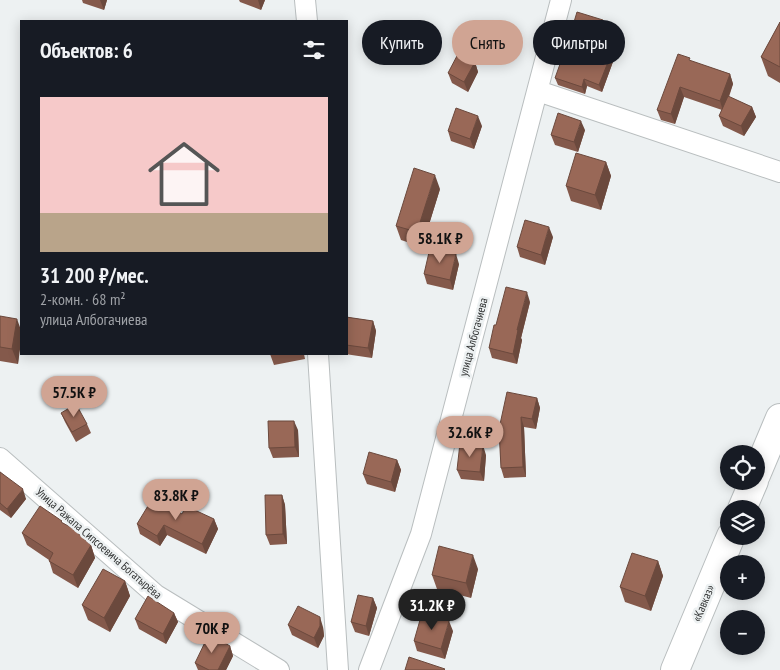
<!DOCTYPE html>
<html lang="ru">
<head>
<meta charset="utf-8">
<style>
	body { margin:0; font-family:"PT Sans Narrow",sans-serif; background:#20242c; color:#f1f3f6; height:100vh; display:flex; flex-direction:column; font-size:19px; white-space:nowrap }
	* { box-sizing:border-box; margin:0 }
	p { font-size:16px; color:#9ea1a6 }
	.icon { flex:none; width:28px; height:28px; fill:none; stroke:currentColor; stroke-width:2; stroke-linecap:round; stroke-linejoin:round }
	.map { position:relative; flex:1; overflow:hidden }
	.side { position:absolute; left:20px; top:20px; width:328px; height:335px; display:flex; flex-direction:column; background:#171b24; border-radius:0px; box-shadow:0 2px 12px #0003 }
	.side>* { flex:none }
	.hud { position:absolute; left:362px; top:20px; width:342px; height:45px; display:flex; gap:10px }
	.tools { position:absolute; left:720px; top:445px; display:grid; gap:10px }
	.tools a { display:grid; place-items:center; width:45px; height:45px; border-radius:50%; background:#171b24; box-shadow:0 2px 12px #0003; font-size:25px }
	.price { position:absolute; translate:-50% -42px; padding:0 11px; border-radius:18px; background:#d0a493; color:#111; font-size:16px; line-height:32px; filter:drop-shadow(0 1px 2px #0008) }
	.price::after { content:''; position:absolute; left:50%; top:30px; width:15px; height:11px; margin-left:-8px; background:inherit; clip-path:polygon(0 0,100% 0,50% 100%) }
	.price.active { background:#222; color:#fff }
	ul { padding:0; list-style:none }
	li { display:grid; align-content:center; gap:10px; height:265px; padding:0 20px }
	li+li { border-top:1px solid #363941 }
	li span { display:grid; place-items:center; height:155px; border-radius:0px; color:#555 }
	li>.icon { margin-inline-start:auto }
	span .icon { width:90px; height:90px; fill:#fffc; stroke-width:1 }
	li b { font-size:21px }
	h2 { display:flex; justify-content:space-between; align-items:center; height:60px; padding:0 20px; font-size:21px }
	.tag { padding:0 18px; border-radius:22px; background:#171b24; box-shadow:0 2px 12px #0003; font-size:18px; line-height:45px }
	.tag.active { background:#d0a493; color:#111 }
	.map>svg:first-child { display:block }
</style>
</head>
<body>
<div class="map">
<svg width="780" height="670" viewBox="0 0 780 670">
	<rect width="100%" height="100%" fill="#edf1f2"/>
	<g fill="none" stroke-linecap="round" stroke-linejoin="round">
		<defs>
			<path id="minor" d="M305,0L307,21
				M538,91L780,172
				M318,354L338,670
				M0,458L156,595L279,670
				M369,670L421,534L561,0"/>
			<path id="highway" d="M756,475L780,418
				M742,509L754,481
				M675,670L731,536"/>
		</defs>
		<use href="#minor" stroke="#b9bebf" stroke-width="22"/>
		<use href="#highway" stroke="#b9bebf" stroke-width="30"/>
		<use href="#minor" stroke="#fff" stroke-width="20"/>
		<use href="#highway" stroke="#fff" stroke-width="28"/>
	</g>
	<path fill="#84594b" d="M82,0H107L104,10L83,3Z
		M239,0H265L261,10L240,2Z
		M603,20L606,27L599,48L614,59L602,92L587,86L585,94L558,85L555,78Z
		M780,22V83L768,76L761,57Z
		M691,61L730,74L733,84L729,97L752,107L756,117L744,136L723,126L719,116L722,110L684,97L675,124L661,120L657,110Z
		M475,62L478,72L468,92L452,83L448,73Z
		M482,126L474,149L451,141L448,131Z
		M585,130L578,152L555,145L551,135Z
		M606,162L611,176L601,210L571,201L566,186Z
		M440,189L422,247L401,240L396,226Z
		M553,237L545,265L520,257L517,247Z
		M459,264L453,290L427,284L424,274Z
		M530,302L521,338L522,340L517,364L492,358L489,348L496,325Z
		M0,316L21,330L18,364L0,361Z
		M346,317L373,321L376,331L372,358L345,354H346Z
		M270,354H304L305,359L274,365Z
		M537,398L540,408L536,429L524,427L526,477L504,478L501,468L499,429Z
		M61,413L87,424L91,433L76,442L65,422Z
		M298,430L299,457L273,458L269,448Z
		M486,455L484,481L461,479L457,470Z
		M397,460L401,470L395,492L367,484L363,474Z
		M0,472L26,499L11,518L0,510Z
		M282,495L285,505L287,544L270,545L266,535Z
		M182,514L214,519L218,529L206,554L167,535L160,546L140,534L137,524Z
		M63,523L91,545L95,558L78,588L53,573L49,560L27,545L22,533Z
		M658,561L663,576L651,611L625,602L620,587Z
		M478,569L471,598L437,589L432,575Z
		M125,581L130,596L110,632L88,620L82,605Z
		M373,598L377,608L369,636L355,632L351,622Z
		M174,613L178,622L166,644L139,629L135,619Z
		M288,625L323,627L324,636L318,648L292,635Z
		M453,631L445,659L417,651L414,641Z
		M230,646L233,656L226,670H198L195,663Z"/>
	<path fill="#6b493d" d="M100,0H107L104,10Z
		M258,0H265L261,10Z
		M603,20L606,27L598,54L595,47Z
		M612,52L614,59L602,92L599,85Z
		M475,62L478,72L468,92L464,82Z
		M730,74L733,84L723,111L720,101Z
		M584,79L587,86L585,94L582,87Z
		M680,87L684,97L675,124L671,114Z
		M752,107L756,117L744,136L741,126Z
		M478,116L482,126L474,149L470,139Z
		M581,121L585,130L578,152L574,142Z
		M606,162L611,176L601,210L595,195Z
		M435,175L440,189L422,247L417,232Z
		M549,227L553,237L545,265L541,255Z
		M456,254L459,264L453,290L450,280Z
		M527,292L530,302L521,338L522,340L517,364L513,354L517,330Z
		M17,319L21,330V342L18,364L12,349Z
		M373,321L376,331L372,358L368,348Z
		M537,398L540,408L536,429L532,419Z
		M521,417L524,427L526,477L523,467Z
		M294,421L298,430L299,457L295,447Z
		M483,445L486,455L484,481L480,472Z
		M397,460L401,470L395,492L391,482Z
		M23,489L26,499L11,518L7,509Z
		M282,495L285,505L287,544L283,534Z
		M214,519L218,529L206,554L202,544Z
		M164,525L167,535L160,546L157,536Z
		M91,545L95,558L78,588L73,575Z
		M473,555L478,569L471,598L466,583Z
		M658,561L663,576L651,611L645,596Z
		M125,581L130,596L110,632L104,618Z
		M373,598L377,608L369,636L366,626Z
		M174,613L178,622L166,644L163,634Z
		M320,617L323,627L324,636L318,648L314,638Z
		M449,621L453,631L445,659L441,649Z
		M230,646L233,656L226,670H218Z"/>
	<path fill="#996857" stroke="#6b493d" d="M577,12L603,20L595,47L612,52L599,85L584,79L582,87L555,78L568,42Z
		M780,22V67L761,57Z
		M458,54L475,62L464,82L448,73Z
		M678,54L690,58L689,60L730,74L720,101L680,87L671,114L657,110Z
		M728,96L752,107L741,126L719,116Z
		M456,108L478,116L470,139L448,131Z
		M558,113L581,121L574,142L551,135Z
		M576,153L606,162L595,195L566,186Z
		M414,168L435,175L417,232L396,226Z
		M525,220L549,227L541,255L517,247Z
		M430,248L456,254L450,280L424,274Z
		M506,287L527,292L517,330H518L513,354L489,348L494,325H496Z
		M0,316L17,319L12,349L0,347Z
		M346,317L373,321L368,348L346,345Z
		M507,392L537,398L532,419L521,417L523,467L501,468L499,429Z
		M76,404L87,424L72,432L61,413Z
		M268,421H294L295,447L269,448Z
		M460,443L483,445L480,472L457,470Z
		M369,452L397,460L391,482L363,474Z
		M0,472L23,489L7,509L0,503Z
		M265,495H282L283,534L266,535Z
		M154,496L182,514L186,506L214,519L202,544L164,525L157,536L137,524Z
		M40,506L62,521L61,522L72,528L91,545L73,575L49,561L53,553L22,533Z
		M439,546L473,555L466,583L432,575Z
		M632,553L658,561L645,596L620,587Z
		M103,569L125,581L104,618L82,605Z
		M358,595L373,598L366,626L351,622Z
		M148,596L174,613L163,634L135,619Z
		M298,606L320,617V626L314,638L288,625Z
		M422,613L449,621L441,649L414,641Z
		M209,634L230,646L218,670H209L195,663Z
		M409,657L445,669L444,670H405Z"/>
	<g text-anchor="middle" dominant-baseline="central" stroke-width="5" stroke-linejoin="round" paint-order="stroke">
		<g font-size="12" fill="#323434" stroke="#edf1f2">
			<text transform="translate(473 337) rotate(-75)">улица Албогачиева</text>
			<text transform="translate(99 543) rotate(41)">Улица Ражапа Сипсоевича Богатырёва</text>
			<text transform="translate(703 603) rotate(-67)">«Кавказ»</text>
		</g>
	</g>
</svg>
<div class="tools">
<a><svg class="icon" aria-label="locate" viewBox="0 0 24 24"><circle cx="12" cy="12" r="6"/><path d="M12 2v4M12 18v4M2 12h4M18 12h4"/></svg></a>
<a><svg class="icon" aria-label="layers" viewBox="0 0 24 24"><path d="M12 4l9 5-9 5-9-5zM3 14l9 5 9-5"/></svg></a>
<a>+</a>
<a>−</a>
</div>
<b class="price" style="left:440px;top:264px">58.1K ₽</b>
<b class="price" style="left:74px;top:418px">57.5K ₽</b>
<b class="price" style="left:470px;top:458px">32.6K ₽</b>
<b class="price" style="left:176px;top:521px">83.8K ₽</b>
<b class="price active" style="left:432px;top:631px">31.2K ₽</b>
<b class="price" style="left:212px;top:654px">70K ₽</b>
<div class="hud">
<a class="tag">Купить</a>
<a class="tag active">Снять</a>
<a class="tag">Фильтры</a>
</div>
<section class="side">
<h2>Объектов: 6<svg class="icon" aria-label="filters" viewBox="0 0 24 24"><path d="M4 7h16M4 17h16"/><circle cx="9" cy="7" r="2"/><circle cx="15" cy="17" r="2"/></svg></h2>
<ul>
<li><span style="background:linear-gradient(#f6c9c9 75%,#b9a48a 0)"><svg class="icon" aria-label="home" viewBox="0 0 24 24"><path d="M3 11l9-7 9 7M6 9v11h12V9"/></svg></span><div><b>31 200 ₽/мес.</b><p>2-комн. · 68 m²</p><p>улица Албогачиева</p></div></li>
</ul>
</section>
</div>
</body>
</html>
